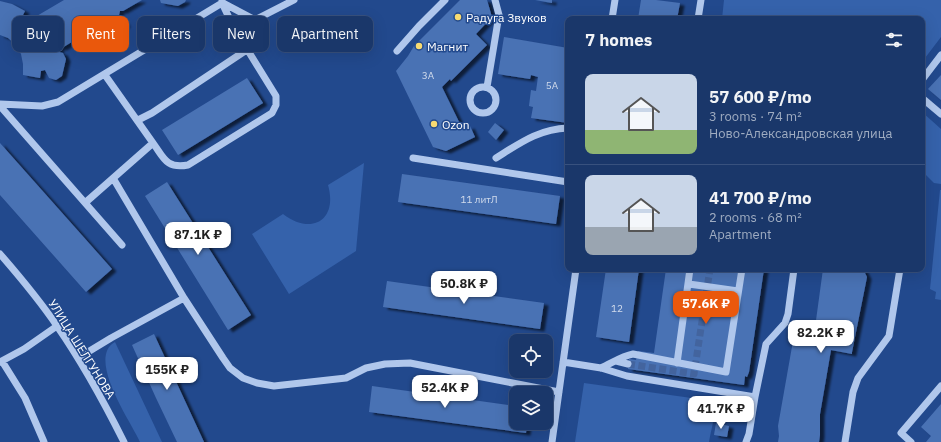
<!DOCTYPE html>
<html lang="en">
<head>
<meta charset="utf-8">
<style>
	body { margin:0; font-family:"IBM Plex Sans",sans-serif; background:#233f70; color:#f1f3f6; height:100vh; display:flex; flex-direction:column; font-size:15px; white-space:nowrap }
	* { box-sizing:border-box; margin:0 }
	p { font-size:13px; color:#9facc1 }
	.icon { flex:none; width:22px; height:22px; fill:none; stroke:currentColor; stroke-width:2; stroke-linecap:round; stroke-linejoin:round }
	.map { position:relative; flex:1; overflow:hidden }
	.side { position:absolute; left:565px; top:16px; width:360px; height:256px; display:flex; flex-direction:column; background:#1a376a; border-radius:8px; box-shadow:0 4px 16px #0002,0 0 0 1px #38517e }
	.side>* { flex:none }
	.banner { position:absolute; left:12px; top:16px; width:380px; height:36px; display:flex; gap:8px }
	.tools { position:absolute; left:509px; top:334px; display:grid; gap:8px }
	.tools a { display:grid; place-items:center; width:44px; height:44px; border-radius:8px; background:#1a376a; box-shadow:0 4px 16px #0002,0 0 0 1px #38517e; font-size:20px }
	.price { position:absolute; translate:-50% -34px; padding:0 9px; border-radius:8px; background:#fff; color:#222; font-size:13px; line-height:26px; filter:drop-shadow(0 1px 2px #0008) }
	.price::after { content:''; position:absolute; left:50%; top:24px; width:12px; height:9px; margin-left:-6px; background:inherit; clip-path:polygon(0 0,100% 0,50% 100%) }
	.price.on { background:#ea580c; color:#fff }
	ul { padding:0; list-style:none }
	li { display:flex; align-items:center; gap:12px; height:100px; padding:0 20px }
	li+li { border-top:1px solid #38517e }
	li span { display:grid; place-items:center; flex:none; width:112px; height:80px; border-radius:8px; color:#555 }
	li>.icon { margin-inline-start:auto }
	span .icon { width:48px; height:48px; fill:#fffc; stroke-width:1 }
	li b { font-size:17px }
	h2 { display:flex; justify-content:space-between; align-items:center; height:48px; padding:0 20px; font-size:17px }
	.pill { padding:0 14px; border-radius:8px; background:#1a376a; box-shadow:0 4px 16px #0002,0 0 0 1px #38517e; font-size:14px; line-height:36px }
	.pill.on { background:#ea580c; color:#fff }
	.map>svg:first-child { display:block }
</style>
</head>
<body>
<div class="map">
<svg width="941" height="442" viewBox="0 0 941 442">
	<defs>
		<filter id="shadow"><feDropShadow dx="4.5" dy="2.5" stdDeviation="1" flood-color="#0009"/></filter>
	</defs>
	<rect width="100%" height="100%" fill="#22498d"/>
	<path fill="#3562ab" d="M724,0H941V37L922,62V19H722Z
		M922,112L941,129V184L934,183L922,171Z
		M364,163L356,251L289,294L252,234L283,214C312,236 338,220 328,185Z
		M940,190H941V300L935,299L936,292L930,289Z
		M115,342L162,442H140C131,422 86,358 115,342Z
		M584,383L713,401C717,413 711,429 709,442H575Z"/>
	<path fill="#4a72b4" filter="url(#shadow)" d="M64,0H142L123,11H120L119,15L121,16L126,25L119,29L120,32L112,37L110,34L102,39L97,30L98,28L93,27V29L62,48L60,47L59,52L63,53L66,59L62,76L56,80L49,78L45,70L41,71L40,78L23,75V64L21,54L16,45L8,38L0,35V1L12,4L25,11L23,15L30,20Z
		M160,0H186L185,2L178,6L161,3Z
		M460,0H487L492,17L476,34L487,45L451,81L450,79L442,87L463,130L470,126L475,137L446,151L433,147L396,71L408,56L414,46Z
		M535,0H552V3Z
		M641,0H656L680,3L677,19H638Z
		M333 29a7 7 0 1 1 14 0a7 7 0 1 1-14 0Z
		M504,37L568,48V123L531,118L533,107L529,106L531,90L536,91L538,77L531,75L530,79L498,74Z
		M941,75V100L928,89Z
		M247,78L263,103L178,155L162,130Z
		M495,123L504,130L496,140L488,132Z
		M0,143L112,269L86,292L0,195Z
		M402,174L560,196L556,224L398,202Z
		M167,182L251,315L228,330L145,196Z
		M606,269H639L629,342L596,337Z
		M666,269H764L749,372L747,377L745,376L744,385L628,369L629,359L636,360L638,351L654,353Z
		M823,269H863L867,277L852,352V354L831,350L820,414V435L819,442H778L779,436L778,426L793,341L819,347L821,336L814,335Z
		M387,281L544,303L540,329L383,307Z
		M154,334L204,442H177L156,398L132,345Z
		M372,386L516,406V423H527L526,433L369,412Z
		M941,404V442H926L931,436L921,427Z
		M716,423L729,426L727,437L714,435Z"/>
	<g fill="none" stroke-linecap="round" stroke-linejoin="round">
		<path stroke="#43649e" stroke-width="7" stroke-dasharray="7 3.5" stroke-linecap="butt" d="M628,364L694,374L710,269"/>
		<path stroke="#b0c7ec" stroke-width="7" d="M223,3L255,20L294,0
			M612,19L615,0
			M698,19L701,0
			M397,51L419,26L445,0
			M922,80L941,55
			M470 100a13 13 0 1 1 26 0a13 13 0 1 1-26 0Z
			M487,87L499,15L495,0
			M922,98L941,114
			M0,104L42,106L58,102L222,3V0
			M0,106L122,245
			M138,120L152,113L248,49
			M153,143C164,158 166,169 188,165L272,113L276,105V96L234,28L222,3
			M413,158L568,182
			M496,158C520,143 539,129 568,128
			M113,178L184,298L223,358L230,368L243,378L257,383L274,386L346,378L366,368L385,364L410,363L559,392
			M86,202L153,143L105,75
			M0,254C20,277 40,301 57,326C82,362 104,402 124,442
			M689,284L738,291
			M78,358L111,338L184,298
			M2,361L25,398L44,442
			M616,361L628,364
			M0,362L24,349L57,326
			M563,362L601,368L627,376L755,397L749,434L746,442
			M677,363L690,269
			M601,368C612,363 622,356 633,354L726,372L742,269
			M755,397L766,344L785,323L788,314L794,269
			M552,442L576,269
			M845,442L853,392L858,378L889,336L900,269
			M911,442L901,433L941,386"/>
	</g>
	<g fill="#f8db72" stroke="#22498d" stroke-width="1.5">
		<circle cx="458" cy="17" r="4"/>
		<circle cx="419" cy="46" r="4"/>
		<circle cx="434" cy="124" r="4"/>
	</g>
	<g text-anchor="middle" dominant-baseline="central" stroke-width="3" stroke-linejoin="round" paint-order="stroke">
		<g font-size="10" fill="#d2dcec">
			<text x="428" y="75">3А</text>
			<text x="552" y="85">5А</text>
			<text x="479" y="199">11 литЛ</text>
			<text x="617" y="308">12</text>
		</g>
		<g font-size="12" fill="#fff" stroke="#22498d" text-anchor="start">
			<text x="466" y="17">Радуга Звуков</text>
			<text x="427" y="46">Магнит</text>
			<text x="442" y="124">Ozon</text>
		</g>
		<g font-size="12" fill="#fff" stroke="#22498d">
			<text transform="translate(82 349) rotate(58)">УЛИЦА ШЕЛГУНОВА</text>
		</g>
	</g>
</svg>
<div class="tools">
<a><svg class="icon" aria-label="locate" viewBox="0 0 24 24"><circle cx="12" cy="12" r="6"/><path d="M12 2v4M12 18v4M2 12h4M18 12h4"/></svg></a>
<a><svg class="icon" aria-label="layers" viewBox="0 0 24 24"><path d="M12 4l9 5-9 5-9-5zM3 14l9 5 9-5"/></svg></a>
</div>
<b class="price" style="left:198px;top:256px">87.1K ₽</b>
<b class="price" style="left:464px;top:305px">50.8K ₽</b>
<b class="price on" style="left:706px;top:325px">57.6K ₽</b>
<b class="price" style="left:821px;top:354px">82.2K ₽</b>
<b class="price" style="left:167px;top:391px">155K ₽</b>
<b class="price" style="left:445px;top:409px">52.4K ₽</b>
<b class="price" style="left:721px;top:430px">41.7K ₽</b>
<div class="banner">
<a class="pill">Buy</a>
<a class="pill on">Rent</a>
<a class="pill">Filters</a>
<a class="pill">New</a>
<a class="pill">Apartment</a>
</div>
<section class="side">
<h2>7 homes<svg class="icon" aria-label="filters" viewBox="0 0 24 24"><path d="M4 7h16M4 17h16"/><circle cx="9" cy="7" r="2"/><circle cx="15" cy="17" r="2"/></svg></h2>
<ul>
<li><span style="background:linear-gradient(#c9d6e8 70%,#8fb573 0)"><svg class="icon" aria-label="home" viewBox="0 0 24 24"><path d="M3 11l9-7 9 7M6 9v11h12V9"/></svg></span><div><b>57 600 ₽/mo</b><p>3 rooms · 74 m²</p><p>Ново-Александровская улица</p></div></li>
<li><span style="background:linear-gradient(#c9d6e8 65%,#9aa5b1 0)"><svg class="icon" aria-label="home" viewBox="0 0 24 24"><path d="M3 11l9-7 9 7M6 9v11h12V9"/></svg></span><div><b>41 700 ₽/mo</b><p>2 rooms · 68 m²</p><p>Apartment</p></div></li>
</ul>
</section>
</div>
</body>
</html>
